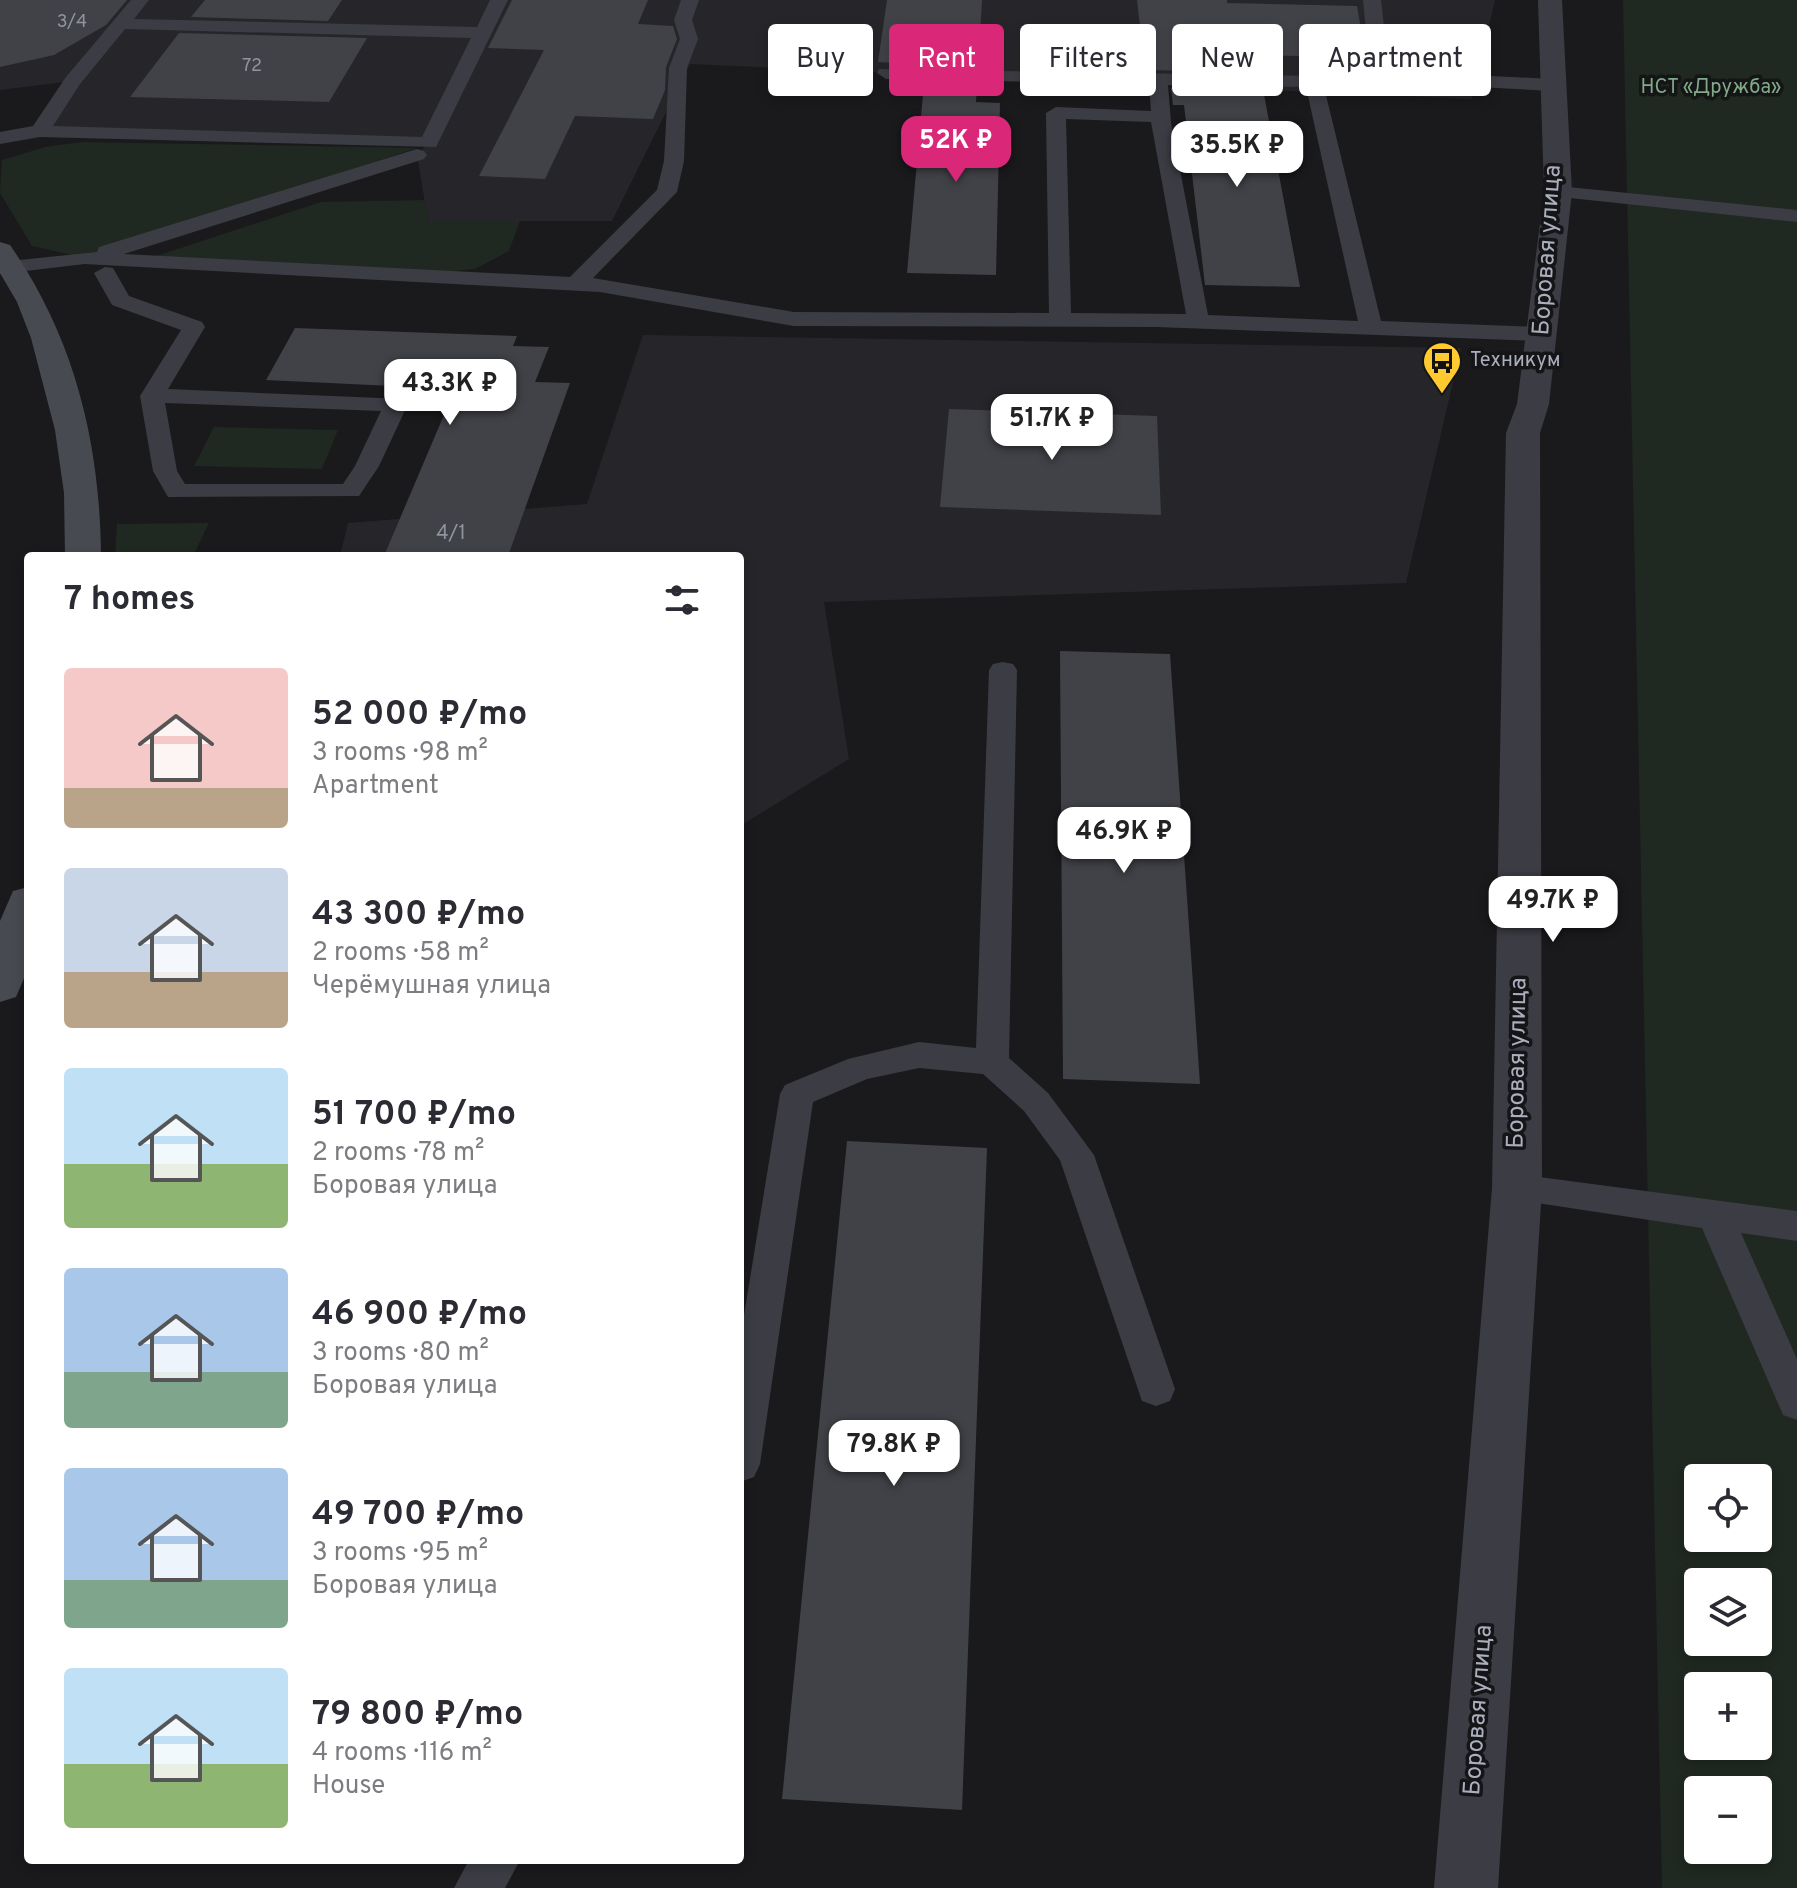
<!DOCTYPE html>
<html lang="en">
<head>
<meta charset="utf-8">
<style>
	body { margin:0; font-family:Overpass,sans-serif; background:#f2f2f3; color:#2b2b33; height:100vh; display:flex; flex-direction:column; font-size:30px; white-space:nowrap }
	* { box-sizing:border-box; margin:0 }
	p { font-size:26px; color:#7c7c81 }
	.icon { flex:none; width:44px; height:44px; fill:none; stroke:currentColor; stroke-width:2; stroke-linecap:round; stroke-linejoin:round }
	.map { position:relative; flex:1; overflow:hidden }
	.drawer { position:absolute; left:24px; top:552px; width:720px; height:1312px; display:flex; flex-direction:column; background:#fff; border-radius:8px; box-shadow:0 4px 12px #0003 }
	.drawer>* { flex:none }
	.banner { position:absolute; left:768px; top:24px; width:760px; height:72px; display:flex; gap:16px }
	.controls { position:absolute; left:1684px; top:1464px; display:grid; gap:16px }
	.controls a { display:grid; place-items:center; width:88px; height:88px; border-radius:8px; background:#fff; box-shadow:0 4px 12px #0003; font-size:40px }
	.price { position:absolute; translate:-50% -68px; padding:0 18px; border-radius:16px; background:#fff; color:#222; font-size:26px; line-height:52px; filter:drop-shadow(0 2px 4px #0008) }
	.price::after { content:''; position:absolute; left:50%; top:48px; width:24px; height:18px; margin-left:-12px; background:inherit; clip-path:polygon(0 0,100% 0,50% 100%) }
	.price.selected { background:#db2777; color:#fff }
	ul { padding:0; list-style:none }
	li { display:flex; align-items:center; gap:24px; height:200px; padding:0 40px }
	li span { display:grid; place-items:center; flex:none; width:224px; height:160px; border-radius:8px; color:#555 }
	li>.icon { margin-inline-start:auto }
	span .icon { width:96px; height:96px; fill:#fffc; stroke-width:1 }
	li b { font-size:34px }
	h2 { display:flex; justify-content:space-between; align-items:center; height:96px; padding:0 40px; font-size:34px }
	.chip { padding:0 28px; border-radius:8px; background:#fff; box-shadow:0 4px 12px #0003; font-size:28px; line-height:72px }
	.chip.selected { background:#db2777; color:#fff }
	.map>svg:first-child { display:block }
</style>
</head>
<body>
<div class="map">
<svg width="1797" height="1888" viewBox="0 0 1797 1888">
	<rect width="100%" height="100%" fill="#1a1a1d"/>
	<path fill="#26262a" d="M0,0H1495L1472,99L690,64L612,221H428L417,155L428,143L40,131L72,81L0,90Z
		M643,335L1461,348L1406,583L824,602L849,759L740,826V556H340L348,523L587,504Z"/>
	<path fill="#1f2821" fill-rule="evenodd" d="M1623,0H1797V1888H1662ZM1698,1478H1758V1538H1698ZM1698,1582H1758V1642H1698ZM1698,1686H1758V1746H1698ZM1698,1790H1758V1850H1698Z
		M82,142L417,148L85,258L32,246L0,193L2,160L45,147Z
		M425,200L428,221H520L509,251L475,269L427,273L144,260L321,202Z
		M214,427L338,430L322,469L194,466Z
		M209,523L193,556H115L117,524Z"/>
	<path fill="#414247" d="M0,0H127L106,25L54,55L0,67Z
		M205,0H342L328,21L191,17Z
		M512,0H648L638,24L673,26L677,39L666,67L665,90L653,119L575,116L545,179L479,176L544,50L488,48Z
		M887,0H982L978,68L878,62Z
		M1137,0H1227V3L1357,6L1366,58L1257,55L1260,72L1145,70Z
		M179,33L367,38L329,102L130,97Z
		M924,83L977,84L976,102L1000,103L996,275L907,273Z
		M1171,88L1263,89L1300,287L1205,285L1184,105H1173Z
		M295,328L517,336L513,346L549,347L535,382L570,383L508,556H384L455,389L266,380Z
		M949,409L1157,416L1161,515L940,507Z
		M1060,651L1170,654L1200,1084L1063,1079Z
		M847,1141L987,1148L962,1810L782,1799Z"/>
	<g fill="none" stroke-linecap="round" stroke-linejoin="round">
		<path fill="#3c3d44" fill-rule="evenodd" d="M131,0H149L134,19L477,27L490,0H508L436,147L40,137L0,144V132L33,126L66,77ZM125,29L471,38L422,137L53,126L80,84Z
			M681,0H699L692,20L698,39L687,68L684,161L677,192L593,278L794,312L1049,313L1046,113L1056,107L1151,111L1149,84L886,79L877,73L879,69L1314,76L1370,71L1363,0H1381L1389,71L1553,79L1562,85L1553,91L1380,82L1324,87L1381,321L1542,327L1553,334L1542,341L1157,327L794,326L600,292L85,264L0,274V262L97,252L99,247L417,149L424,151L427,155L424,159L124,254L570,277L657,190L664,161L669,68L680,39L674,20ZM1168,85L1306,87L1358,321L1208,315L1171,123ZM1066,119L1151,122L1186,314L1071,313Z
			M1558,186L1797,210V222L1551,196L1548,192Z
			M105,267L113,268L129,296L202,322L205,327L168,389L404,399L408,404L379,466L359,496L168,497L153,471L140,396L181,330L112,305L94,273ZM165,403L381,411L355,466L343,484H185L177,471Z
			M1003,662L1013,664L1017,670L1009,1058L1048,1093L1094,1155L1175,1389L1170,1401L1156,1406L1142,1401L1060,1160L1024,1111L983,1074L919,1068L867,1079L813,1102L760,1464L754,1477L740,1482V1340L780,1094L785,1085L848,1059L919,1042L976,1048L989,670L993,664Z
			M1517,1174L1797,1211V1241L1741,1233L1797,1359V1420L1783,1415L1702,1228L1504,1198L1499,1188L1504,1178Z
			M469,1860H520L505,1888H454Z"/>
		<path fill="#3c3d44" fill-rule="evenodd" d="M1538,0H1562L1572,192L1549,404L1540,433L1542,1188L1498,1888H1434L1492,1188L1506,433L1517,404L1544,192Z"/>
		<path fill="#484a52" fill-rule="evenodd" d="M0,242L10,245C75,339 100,443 101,556H65L64,493L55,430L31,338L17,302L0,273Z
			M28,887V969L16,997L0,1002V921L13,891Z"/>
	</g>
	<defs>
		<symbol id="bus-pin" viewBox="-11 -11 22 30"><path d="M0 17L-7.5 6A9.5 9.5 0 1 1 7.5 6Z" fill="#ffca30" stroke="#151518"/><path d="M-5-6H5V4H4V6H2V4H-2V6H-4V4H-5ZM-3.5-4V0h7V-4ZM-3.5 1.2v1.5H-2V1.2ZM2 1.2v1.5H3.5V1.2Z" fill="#111"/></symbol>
	</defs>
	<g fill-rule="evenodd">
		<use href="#bus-pin" x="1420" y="339" width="44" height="60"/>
	</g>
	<g text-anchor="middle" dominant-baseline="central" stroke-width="7" stroke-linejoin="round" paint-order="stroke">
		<g font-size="18" fill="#9094a0">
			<text x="72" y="22">3/4</text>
			<text x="252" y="66">72</text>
		</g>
		<g font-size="20" fill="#81aa87" stroke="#151518">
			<text x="1711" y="88">НСТ «Дружба»</text>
		</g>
		<g font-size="20" fill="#abafbd" stroke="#151518" text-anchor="start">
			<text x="1470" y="361">Техникум</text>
		</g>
		<g font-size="20" fill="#9094a0">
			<text x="451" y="534">4/1</text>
		</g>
		<g font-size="24" fill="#abafbd" stroke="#151518">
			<text transform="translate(1548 250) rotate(-86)">Боровая улица</text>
			<text transform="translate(1518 1063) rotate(-89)">Боровая улица</text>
			<text transform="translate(1479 1710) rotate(-86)">Боровая улица</text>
		</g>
	</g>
</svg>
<div class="controls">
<a><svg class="icon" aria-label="locate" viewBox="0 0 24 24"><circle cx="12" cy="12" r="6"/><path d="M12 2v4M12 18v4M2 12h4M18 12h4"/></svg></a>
<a><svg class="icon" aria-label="layers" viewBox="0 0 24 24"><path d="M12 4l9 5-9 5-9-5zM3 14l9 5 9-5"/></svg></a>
<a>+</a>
<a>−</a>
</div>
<b class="price selected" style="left:956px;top:184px">52K ₽</b>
<b class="price" style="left:1237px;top:189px">35.5K ₽</b>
<b class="price" style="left:450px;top:427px">43.3K ₽</b>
<b class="price" style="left:1052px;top:462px">51.7K ₽</b>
<b class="price" style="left:1124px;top:875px">46.9K ₽</b>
<b class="price" style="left:1553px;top:944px">49.7K ₽</b>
<b class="price" style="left:894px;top:1488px">79.8K ₽</b>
<div class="banner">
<a class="chip">Buy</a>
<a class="chip selected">Rent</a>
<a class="chip">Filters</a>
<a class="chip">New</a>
<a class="chip">Apartment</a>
</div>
<section class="drawer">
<h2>7 homes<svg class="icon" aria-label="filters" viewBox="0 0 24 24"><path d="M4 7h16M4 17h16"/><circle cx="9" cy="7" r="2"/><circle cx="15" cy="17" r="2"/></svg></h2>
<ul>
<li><span style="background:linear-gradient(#f6c9c9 75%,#b9a48a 0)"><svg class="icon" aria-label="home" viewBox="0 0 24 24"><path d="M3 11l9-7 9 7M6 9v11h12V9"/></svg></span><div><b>52 000 ₽/mo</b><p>3 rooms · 98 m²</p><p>Apartment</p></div></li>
<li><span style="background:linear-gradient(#c9d6e8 65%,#b9a48a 0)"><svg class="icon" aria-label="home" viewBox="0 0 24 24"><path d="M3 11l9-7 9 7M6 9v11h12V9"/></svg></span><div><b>43 300 ₽/mo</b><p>2 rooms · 58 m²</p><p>Черёмушная улица</p></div></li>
<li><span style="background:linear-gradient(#bfe0f5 60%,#8fb573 0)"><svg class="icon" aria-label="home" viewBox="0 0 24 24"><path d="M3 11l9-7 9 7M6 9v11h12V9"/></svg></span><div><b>51 700 ₽/mo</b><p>2 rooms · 78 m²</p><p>Боровая улица</p></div></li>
<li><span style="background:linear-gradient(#a9c7e8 65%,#7fa58c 0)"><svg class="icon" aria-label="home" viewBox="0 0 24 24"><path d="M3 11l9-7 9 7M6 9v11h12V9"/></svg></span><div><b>46 900 ₽/mo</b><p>3 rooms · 80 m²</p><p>Боровая улица</p></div></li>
<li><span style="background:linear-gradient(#a9c7e8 70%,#7fa58c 0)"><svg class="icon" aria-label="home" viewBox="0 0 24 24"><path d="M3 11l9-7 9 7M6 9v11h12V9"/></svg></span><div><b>49 700 ₽/mo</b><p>3 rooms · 95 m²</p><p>Боровая улица</p></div></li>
<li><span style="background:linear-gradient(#bfe0f5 60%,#8fb573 0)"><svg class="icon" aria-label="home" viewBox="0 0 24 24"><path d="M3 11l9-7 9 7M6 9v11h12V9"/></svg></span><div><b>79 800 ₽/mo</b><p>4 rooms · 116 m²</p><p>House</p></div></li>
</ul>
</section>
</div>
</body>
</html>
